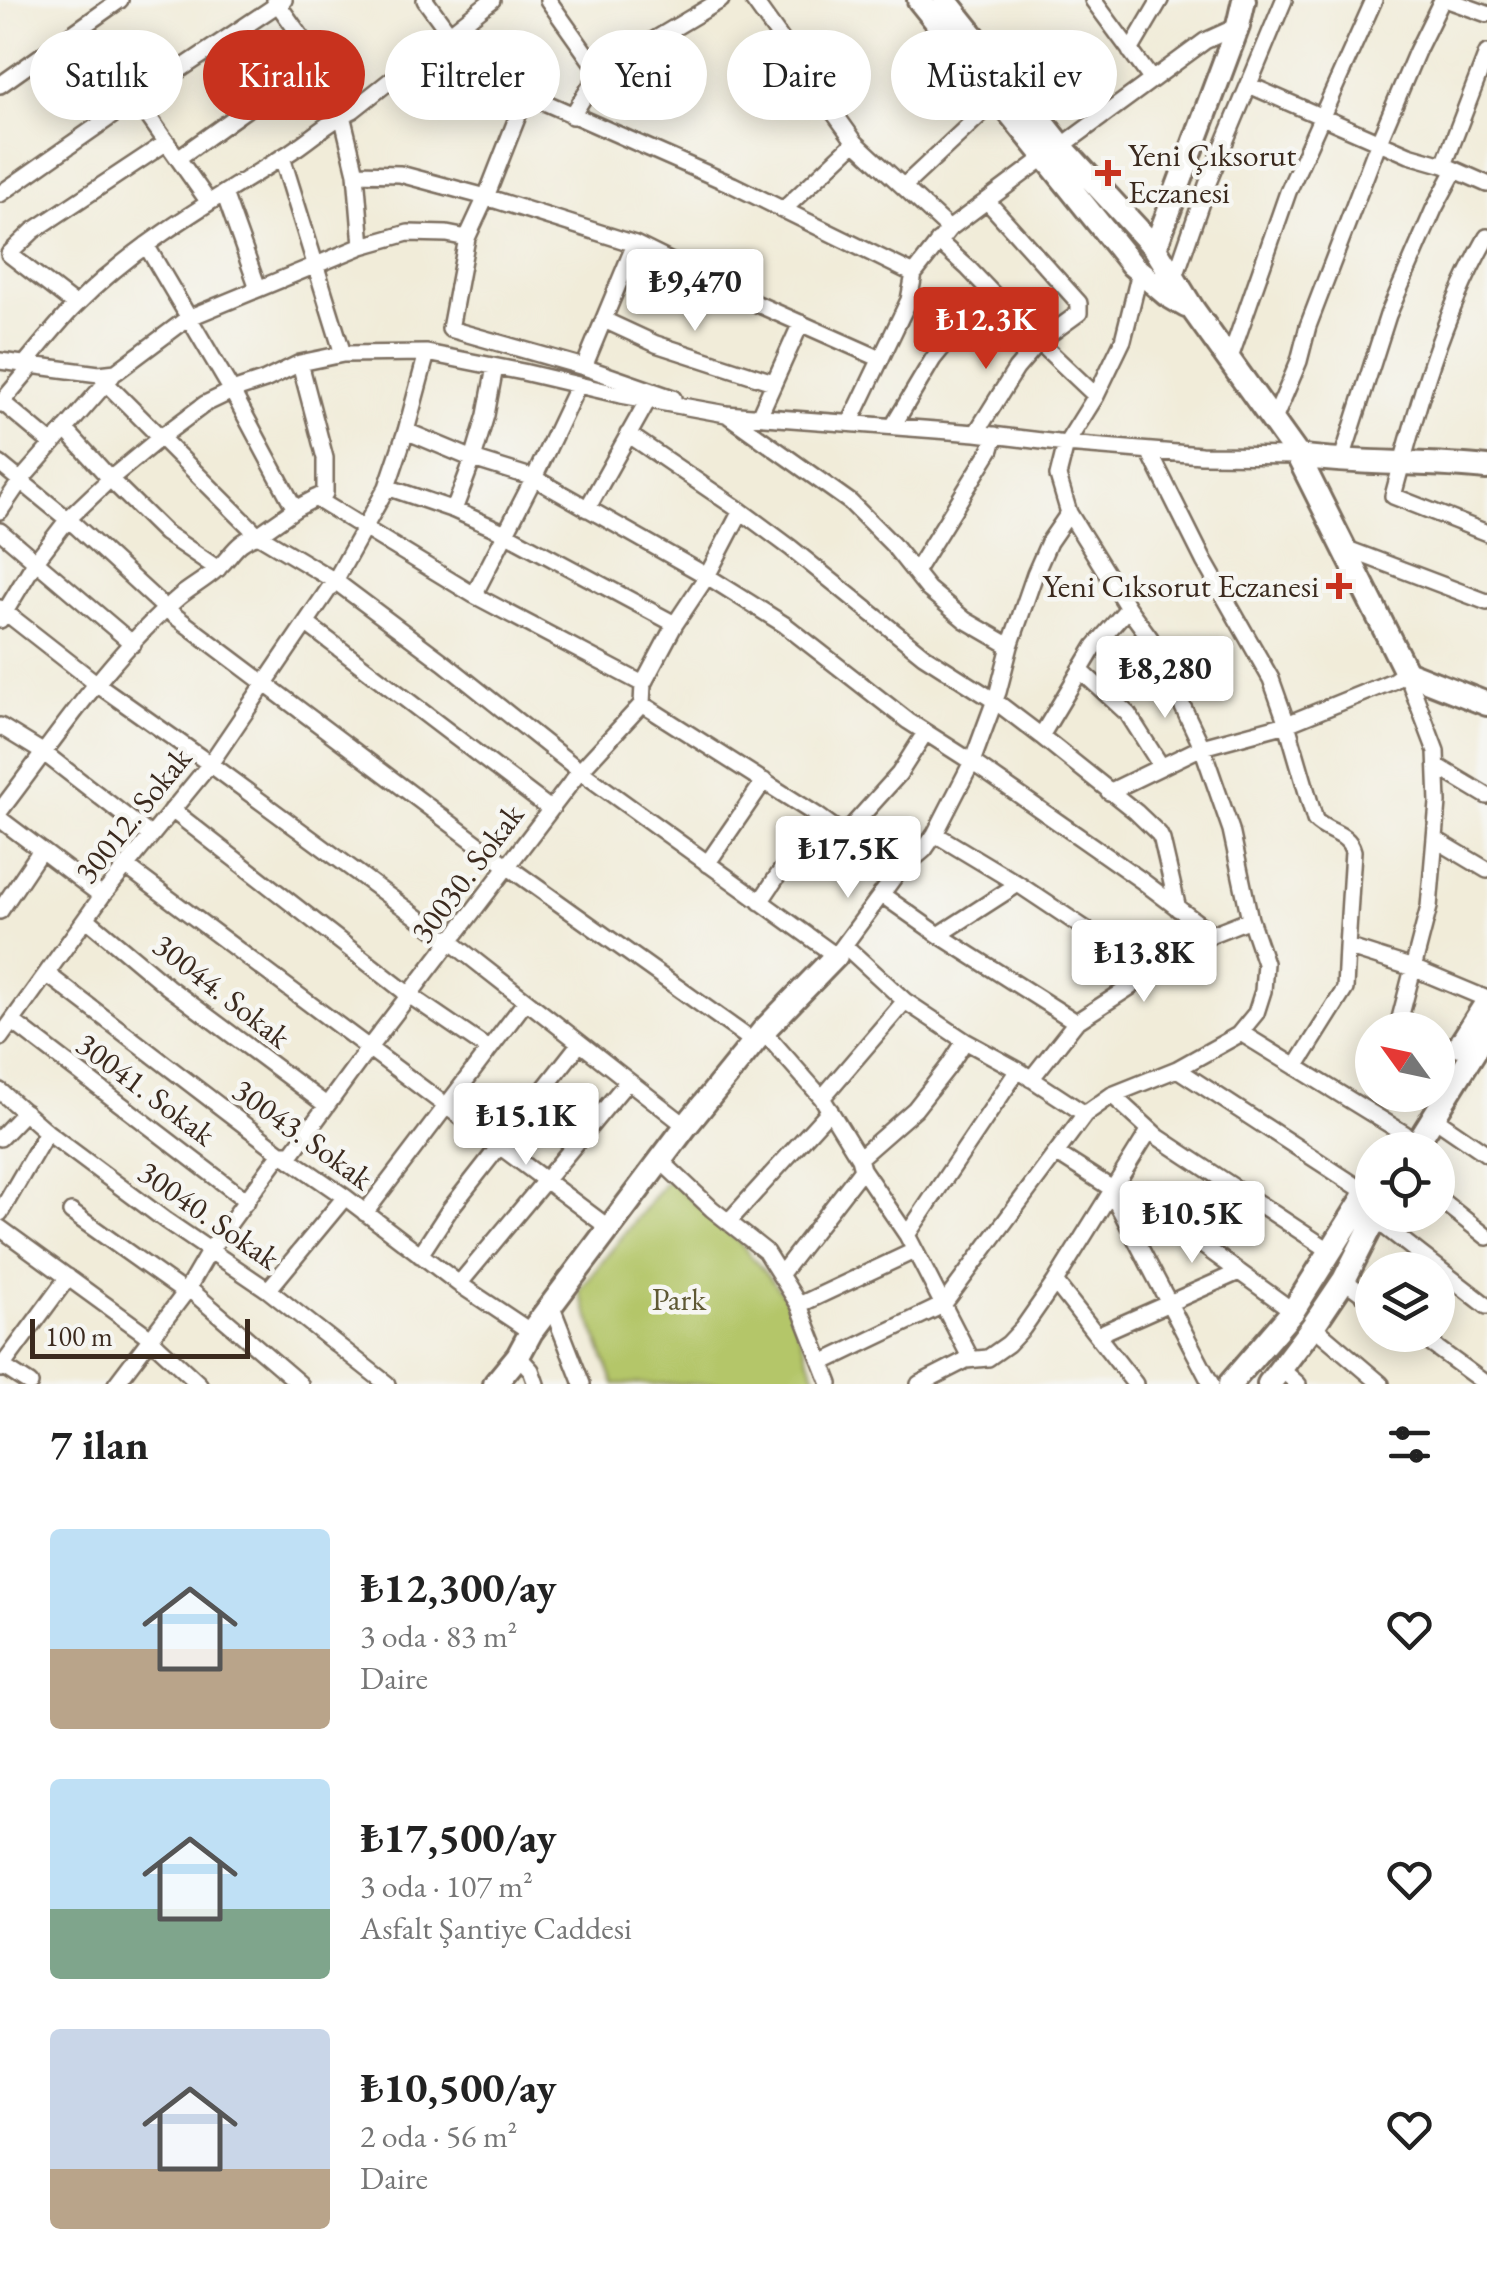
<!DOCTYPE html>
<html lang="tr">
<head>
<meta charset="utf-8">
<style>
	body { margin:0; font-family:"EB Garamond",serif; background:#f6f6f6; color:#222; height:100vh; display:flex; flex-direction:column; font-size:38px; white-space:nowrap }
	* { box-sizing:border-box; margin:0 }
	p { font-size:32px; color:#767676 }
	.icon { flex:none; width:55px; height:55px; fill:none; stroke:currentColor; stroke-width:2; stroke-linecap:round; stroke-linejoin:round }
	.map { position:relative; height:1384px; overflow:hidden }
	.panel { display:flex; flex-direction:column; background:#fff; flex:1 }
	.panel>* { flex:none }
	.guide { position:absolute; left:30px; top:30px; width:1428px; height:90px; display:flex; gap:20px }
	.needle { width:65px; rotate:303deg }
	.fabs { position:absolute; left:1355px; top:1012px; display:grid; gap:20px }
	.fabs a { display:grid; place-items:center; width:100px; height:100px; border-radius:50%; background:#fff; box-shadow:0 5px 25px #0003; font-size:50px }
	.scale { position:absolute; left:30px; bottom:25px; width:220px; box-sizing:border-box; padding-left:10px; border:5px solid #3b2a1e; border-top:0; font-size:28px; line-height:35px; white-space:nowrap; color:#3b2a1e; -webkit-text-stroke:8px #f6f6f2; paint-order:stroke }
	.price { position:absolute; translate:-50% -85px; padding:0 22px; border-radius:10px; background:#fff; color:#222; font-size:32px; line-height:65px; filter:drop-shadow(0 2px 5px #0008) }
	.price::after { content:''; position:absolute; left:50%; top:60px; width:30px; height:22px; margin-left:-15px; background:inherit; clip-path:polygon(0 0,100% 0,50% 100%) }
	.price.active { background:#c8321e; color:#fff }
	ul { padding:0; list-style:none }
	li { display:flex; align-items:center; gap:30px; height:250px; padding:0 50px }
	li span { display:grid; place-items:center; flex:none; width:280px; height:200px; border-radius:10px; color:#555 }
	li>.icon { margin-inline-start:auto }
	span .icon { width:120px; height:120px; fill:#fffc; stroke-width:1 }
	li b { font-size:42px }
	h2 { display:flex; justify-content:space-between; align-items:center; height:120px; padding:0 50px; font-size:42px }
	.pill { padding:0 35px; border-radius:45px; background:#fff; box-shadow:0 5px 25px #0003; font-size:35px; line-height:90px }
	.pill.active { background:#c8321e; color:#fff }
	.map>svg:first-child { display:block }
</style>
</head>
<body>
<div class="map">
<svg width="1487" height="1384" viewBox="0 0 1487 1384">
	<rect width="100%" height="100%" fill="#f6f6f2"/>
	<filter id="ink" filterUnits="userSpaceOnUse"><feTurbulence type="fractalNoise" baseFrequency=".01" numOctaves="2"/><feDisplacementMap in="SourceGraphic" scale="20" xChannelSelector="R" yChannelSelector="G"/><feConvolveMatrix kernelMatrix="1 2 1 2 8 2 1 2 1" color-interpolation-filters="sRGB"/></filter>
	<filter id="wash" filterUnits="userSpaceOnUse"><feTurbulence type="fractalNoise" baseFrequency=".0048" numOctaves="4" result="noise"/><feDisplacementMap in="SourceGraphic" scale="40" xChannelSelector="R" yChannelSelector="G"/><feGaussianBlur stdDeviation="2.25" result="paint"/><feColorMatrix in="noise" values="0 0 0 0 0 0 0 0 0 0 0 0 0 0 0 0 0 1.4 0 .05"/><feComposite in="paint" operator="in"/></filter>
	<g filter="url(#wash)">
		<rect width="100%" height="100%" fill="#f1ecd9"/>
		<path fill="#b4c669" stroke="#787844" stroke-width="2.5" d="M668,1179L739,1242L784,1295L819,1384H614L579,1291Z"/>
	</g>
	<g filter="url(#ink)">
		<g fill="none" stroke-linecap="round" stroke-linejoin="round">
			<defs>
				<path id="street" d="M275,0L353,110
					M425,0L449,33
					M548,0L601,75
					M753,0L855,142L949,229
					M1093,0L1152,80
					M1448,0L1487,14
					M464,22L523,87L544,102L733,185L914,274L949,229L1045,157
					M80,29L108,67L136,99L208,201
					M1130,51L1160,0
					M0,85L120,0
					M1249,85L1409,155L1444,165L1487,184
					M528,90L486,197L467,238L450,329L584,367L673,398
					M342,115L356,173L362,246
					M572,116L593,82L612,65L721,0
					M1062,146L1205,41L1238,26
					M282,157L343,354
					M178,158L317,59
					M1444,165L1487,53
					M356,173L400,174L486,197L635,244L755,303L881,359
					M904,186L998,98
					M224,193L258,288
					M0,194L136,99L284,0
					M783,210L855,142
					M1487,237C1441,318 1417,407 1393,496L1487,533
					M938,241L968,268L1039,342L1096,396
					M146,245L232,391L295,509
					M1174,280L1207,185L1284,0
					M75,305L9,254L33,231L167,142
					M604,320L656,344L773,382
					M1230,358L1288,192L1374,0
					M0,361L99,374L116,372L188,318L362,246L408,233L447,234L467,238
					M24,365C41,345 57,324 75,306C137,243 215,199 289,153C311,139 330,120 353,110L492,0
					M584,367L635,244
					M106,383L258,535L295,509L325,493V458L300,363
					M2,402L52,444
					M0,404L32,366
					M729,416L850,502L892,544L928,589L965,620L1010,646
					M759,416L801,323
					M1273,422L1299,361L1308,326L1379,141L1417,51L1442,0
					M850,423L909,300L914,274
					M893,426L933,359L969,315L991,294
					M65,429L115,484L165,533L218,569
					M406,431L473,459L534,478L707,576L785,625L908,721L972,762L1141,880L1212,934
					M976,433L1016,369L1039,342L1079,313V303L987,201
					M628,434L741,511L791,548L923,655L995,701L1041,736L1136,812L1159,834L1162,840L1178,909
					M1149,451L1204,561L1271,679L1287,724L1315,820C1327,833 1348,832 1353,851L1347,947L1413,968L1487,999
					M1341,462L1388,315L1434,209L1455,170
					M0,464L77,527L167,610L507,866L754,1042
					M387,487L454,510L501,531L675,624
					M315,498L474,595L643,684
					M587,509L648,400
					M454,510L473,459L486,415L495,367
					M0,511L21,480L112,376
					M0,531L133,644
					M1342,547L1487,602
					M915,572L991,449L995,435
					M474,595L534,478L578,385
					M0,608L97,684L210,764L455,945L686,1126
					M0,620L35,562L68,519L110,479L161,437L205,404L232,391L265,380L300,363L343,354L427,353L523,372L621,395L726,414L976,433L1066,444L1201,455L1298,456
					M307,624L550,809
					M1080,670L1128,714L1161,766
					M642,704L818,816L897,873L924,850L935,834L972,762L998,692L1010,646L1035,574L1049,542L1069,513
					M0,726L44,753L151,836
					M1041,736L1095,646L1128,608
					M1437,766L1487,796
					M1109,792L1202,747L1287,724L1393,681L1406,672L1436,751L1438,803L1429,907L1397,1030
					M172,810L409,995L488,1049
					M0,811C56,738 109,657 179,597C191,587 205,580 217,569C233,555 235,542 258,535L335,581L443,662L580,771L836,956L897,873
					M0,819L102,896
					M935,834L1018,884L1093,934L1144,978
					M844,835L899,774L925,733
					M1435,839L1487,870
					M707,864L764,781
					M127,867L609,1228
					M881,894L939,935L1076,1022
					M760,902L818,816
					M0,911L41,850
					M87,919L168,987L326,1105
					M939,935L1018,884
					M844,945L905,1001L965,1041L1018,1070L1085,1114L1112,1095L1177,1069L1238,1035L1256,1013L1263,991L1265,963L1250,919L1231,830L1202,747L1150,638L1128,608L1069,513L1058,476L1066,444L1096,396L1123,340L1140,272
					M47,974L281,1153L345,1197L459,1284L531,1332
					M12,1021L247,1201
					M763,1031L822,1098L859,1158L862,1169L907,1235L971,1359
					M1241,1033L1405,1134
					M0,1038L102,896L210,764L337,577L387,487L406,431L427,353
					M1296,1067L1345,989L1347,947
					M1177,1069L1367,1193
					M1031,1079L1076,1022L1212,934L1250,919
					M0,1091L47,1132L165,1220L268,1290L387,1384
					M1112,1095L1158,1137L1332,1252
					M822,1098L905,1001
					M1433,1117L1487,1154
					M0,1138L25,1112
					M1056,1153L1114,1190
					M859,1158L915,1109L948,1067L965,1041
					M660,1160L712,1209L765,1251L799,1305L830,1384
					M1118,1184L1293,1311
					M1112,1194L1211,1384
					M1438,1198L1487,1237
					M71,1212L185,1293
					M0,1213L47,1132
					M365,1213L526,1001
					M1375,1219L1487,1306
					M728,1222L830,1110
					M0,1228L144,1333L199,1384
					M907,1235L1018,1070
					M420,1255L450,1209L580,1043
					M780,1275L862,1169
					M1344,1280L1372,1301
					M1055,1282L1135,1384
					M459,1284L628,1081
					M188,1288L300,1384
					M268,1290L345,1197
					M551,1305L582,1384
					M799,1305L914,1251
					M1313,1326L1381,1384
					M1097,1335L1239,1272
					M1419,1335L1486,1384
					M518,1356L531,1370L536,1384
					M822,1363L943,1305L1085,1114
					M2,1366L30,1384
					M0,1369L68,1277
					M1281,1369L1298,1384
					M116,1384L185,1293L210,1250L281,1153H292L368,1049L580,771L642,704L643,684L675,624L707,576L741,511
					M919,1384L966,1360L988,1358L1008,1344L1023,1328L1055,1282L1149,1131"/>
				<path id="secondary" d="M919,0L1132,265L1167,295L1186,306
					M945,0L1068,154L1155,248L1194,311L1298,456L1406,672L1487,704
					M1155,248L1238,26L1244,0
					M1298,456C1361,465 1424,461 1487,468
					M1460,1045L1487,1002
					M1413,1150L1487,1031
					M495,1384L518,1356L531,1332L686,1126L763,1031L836,956
					M1230,1384L1293,1311L1372,1185
					M1269,1384L1313,1326L1344,1280L1377,1215"/>
			</defs>
			<use href="#street" stroke="#7b6e5f" stroke-width="20"/>
			<use href="#secondary" stroke="#7b6e5f" stroke-width="28"/>
			<use href="#street" stroke="#fff" stroke-width="15"/>
			<use href="#secondary" stroke="#fff" stroke-width="22"/>
		</g>
	</g>
	<g fill="#c8321e" stroke="#f6f6f2" stroke-width="4">
		<path d="M1103 158h10v10h10v10h-10v10h-10v-10h-10v-10h10z"/>
		<path d="M1334 571h10v10h10v10h-10v10h-10v-10h-10v-10h10z"/>
	</g>
	<g text-anchor="middle" dominant-baseline="central" stroke-width="9" stroke-linejoin="round" paint-order="stroke">
		<g font-size="32" fill="#3b2a1e" stroke="#f6f6f2" text-anchor="start">
			<text x="1128" y="155">Yeni Çıksorut<tspan x="1128" dy="37">Eczanesi</tspan></text>
			<text x="1319" y="586" text-anchor="end">Yeni Cıksorut Eczanesi</text>
		</g>
		<g font-size="32" fill="#3b2a1e" stroke="#f6f6f2">
			<text transform="translate(133 815) rotate(-51)">30012. Sokak</text>
			<text transform="translate(467 873) rotate(-53)">30030. Sokak</text>
			<text transform="translate(222 991) rotate(38)">30044. Sokak</text>
			<text transform="translate(146 1089) rotate(37)">30041. Sokak</text>
			<text transform="translate(303 1134) rotate(36)">30043. Sokak</text>
			<text transform="translate(209 1215) rotate(35)">30040. Sokak</text>
		</g>
		<g font-size="32" fill="#5f5934" stroke="#f6f6f2">
			<text x="679" y="1299">Park</text>
		</g>
	</g>
</svg>
<div class="fabs">
<a><svg class="needle" viewBox="-14 -14 28 28"><path d="M0-13l5 13h-10z" fill="#e53935"/><path d="M0 13l5-13h-10z" fill="#767676"/></svg></a>
<a><svg class="icon" aria-label="locate" viewBox="0 0 24 24"><circle cx="12" cy="12" r="6"/><path d="M12 2v4M12 18v4M2 12h4M18 12h4"/></svg></a>
<a><svg class="icon" aria-label="layers" viewBox="0 0 24 24"><path d="M12 4l9 5-9 5-9-5zM3 14l9 5 9-5"/></svg></a>
</div>
<div class="scale">100 m</div>
<b class="price" style="left:695px;top:334px">₺9,470</b>
<b class="price active" style="left:986px;top:372px">₺12.3K</b>
<b class="price" style="left:1165px;top:721px">₺8,280</b>
<b class="price" style="left:848px;top:901px">₺17.5K</b>
<b class="price" style="left:1144px;top:1005px">₺13.8K</b>
<b class="price" style="left:526px;top:1168px">₺15.1K</b>
<b class="price" style="left:1192px;top:1266px">₺10.5K</b>
<div class="guide">
<a class="pill">Satılık</a>
<a class="pill active">Kiralık</a>
<a class="pill">Filtreler</a>
<a class="pill">Yeni</a>
<a class="pill">Daire</a>
<a class="pill">Müstakil ev</a>
</div>
</div>
<section class="panel">
<h2>7 ilan<svg class="icon" aria-label="filters" viewBox="0 0 24 24"><path d="M4 7h16M4 17h16"/><circle cx="9" cy="7" r="2"/><circle cx="15" cy="17" r="2"/></svg></h2>
<ul>
<li><span style="background:linear-gradient(#bfe0f5 60%,#b9a48a 0)"><svg class="icon" aria-label="home" viewBox="0 0 24 24"><path d="M3 11l9-7 9 7M6 9v11h12V9"/></svg></span><div><b>₺12,300/ay</b><p>3 oda · 83 m²</p><p>Daire</p></div><svg class="icon" aria-label="heart" viewBox="0 0 24 24"><path d="M12 20l-8-8c-3-5 5-10 8-4 3-6 11-1 8 4z"/></svg></li>
<li><span style="background:linear-gradient(#bfe0f5 65%,#7fa58c 0)"><svg class="icon" aria-label="home" viewBox="0 0 24 24"><path d="M3 11l9-7 9 7M6 9v11h12V9"/></svg></span><div><b>₺17,500/ay</b><p>3 oda · 107 m²</p><p>Asfalt Şantiye Caddesi</p></div><svg class="icon" aria-label="heart" viewBox="0 0 24 24"><path d="M12 20l-8-8c-3-5 5-10 8-4 3-6 11-1 8 4z"/></svg></li>
<li><span style="background:linear-gradient(#c9d6e8 70%,#b9a48a 0)"><svg class="icon" aria-label="home" viewBox="0 0 24 24"><path d="M3 11l9-7 9 7M6 9v11h12V9"/></svg></span><div><b>₺10,500/ay</b><p>2 oda · 56 m²</p><p>Daire</p></div><svg class="icon" aria-label="heart" viewBox="0 0 24 24"><path d="M12 20l-8-8c-3-5 5-10 8-4 3-6 11-1 8 4z"/></svg></li>
</ul>
</section>
</body>
</html>
